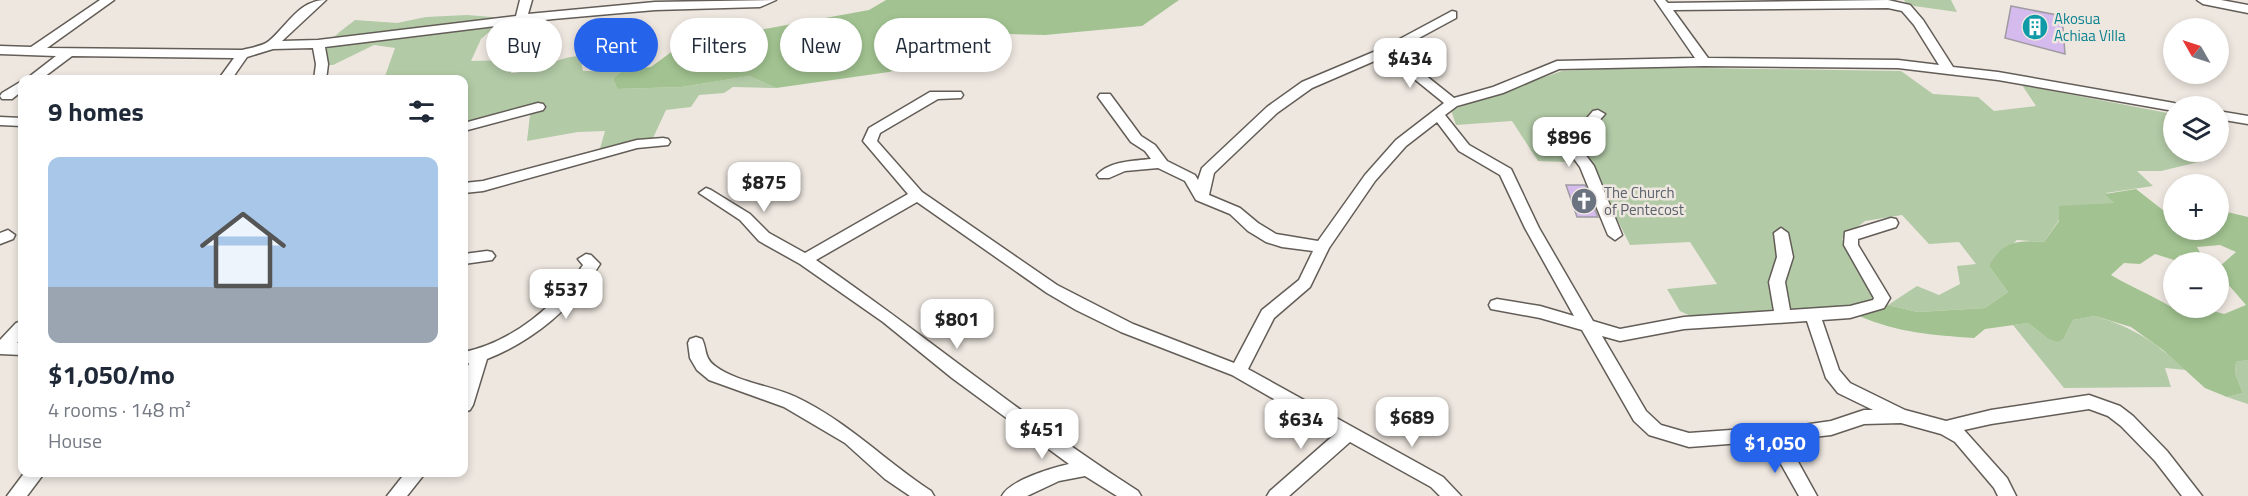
<!DOCTYPE html>
<html lang="en">
<head>
<meta charset="utf-8">
<style>
	body { margin:0; font-family:"Titillium Web",sans-serif; background:#f2f2f3; color:#1f2937; height:100vh; display:flex; flex-direction:column; font-size:22px; white-space:nowrap }
	* { box-sizing:border-box; margin:0 }
	p { font-size:20px; color:#747a83 }
	.icon { flex:none; width:33px; height:33px; fill:none; stroke:currentColor; stroke-width:2; stroke-linecap:round; stroke-linejoin:round }
	.map { position:relative; flex:1; overflow:hidden }
	.side { position:absolute; left:18px; top:75px; width:450px; height:402px; display:flex; flex-direction:column; background:#fff; border-radius:12px; box-shadow:0 3px 9px #0003 }
	.side>* { flex:none }
	.guide { position:absolute; left:486px; top:18px; width:570px; height:54px; display:flex; gap:12px }
	.needle { width:39px; rotate:309deg }
	.controls { position:absolute; left:2163px; top:18px; display:grid; gap:12px }
	.controls a { display:grid; place-items:center; width:66px; height:66px; border-radius:50%; background:#fff; box-shadow:0 3px 9px #0003; font-size:30px }
	.price { position:absolute; translate:-50% -51px; padding:0 14px; border-radius:12px; background:#fff; color:#222; font-size:20px; line-height:39px; filter:drop-shadow(0 2px 3px #0008) }
	.price::after { content:''; position:absolute; left:50%; top:36px; width:18px; height:14px; margin-left:-9px; background:inherit; clip-path:polygon(0 0,100% 0,50% 100%) }
	.price.on { background:#2563eb; color:#fff }
	ul { padding:0; list-style:none }
	li { display:grid; align-content:center; gap:12px; height:318px; padding:0 30px }
	li+li { border-top:2px solid #e0e1e3 }
	li span { display:grid; place-items:center; height:186px; border-radius:12px; color:#555 }
	li>.icon { margin-inline-start:auto }
	span .icon { width:108px; height:108px; fill:#fffc; stroke-width:1 }
	li b { font-size:26px }
	h2 { display:flex; justify-content:space-between; align-items:center; height:72px; padding:0 30px; font-size:26px }
	.tag { padding:0 21px; border-radius:27px; background:#fff; box-shadow:0 3px 9px #0003; font-size:21px; line-height:54px }
	.tag.on { background:#2563eb; color:#fff }
	.map>svg:first-child { display:block }
</style>
</head>
<body>
<div class="map">
<svg width="2248" height="496" viewBox="0 0 2248 496">
	<rect width="100%" height="100%" fill="#eee7e0"/>
	<path fill="#b2caa6" d="M1904,0H1951L1957,12L1907,5Z
		M467,15L505,18L481,39L471,61L512,60L511,73C536,72 556,57 580,56L583,71H622L613,78L617,89L682,87L749,76L776,88L733,87L724,93L699,95L691,107L666,110L653,138L599,152L605,131L578,132L527,141L531,106L464,123V80L384,79L395,48L374,45L333,65H325C320,43 339,33 355,20L397,23L426,17Z
		M1639,67L1901,71L1933,94L1978,97L1994,111L2036,106L2022,85L2173,114L2174,152H2200L2211,159L2161,171H2137L2153,186L2106,193L2114,203L2059,220L2044,242L2017,240L1989,266L2008,292L1985,308L1918,312L1888,305L1917,286L1939,295L1960,284L1957,266L1976,264L1959,242L1929,244L1902,215L1865,221L1842,239L1875,290L1876,298L1863,306L1697,319L1680,311L1667,289L1717,284L1690,242L1630,245L1589,163L1538,161L1512,121L1456,125L1451,110L1562,71Z
		M2095,316C2137,329 2153,341 2186,370L2165,368L2171,387L2064,388L2013,325L2028,323L2047,338H2064L2073,320Z
		M2248,360V404L2227,397L2243,393L2235,373L2236,362Z"/>
	<path fill="#a2c391" fill-rule="evenodd" d="M886,0H1179L1142,26L1045,35L967,33L939,56L889,72L776,88L749,76L682,87L617,89L613,78L622,71L651,67L674,50L717,41L724,55L765,46L759,30L869,10Z
		M2136,189L2173,218L2174,230H2218L2219,210L2248,217V360L2236,362L2235,373L2243,393L2227,397L2205,388L2163,350L2131,327L2095,316L2073,320L2064,338L2058,342L2047,338L2028,323L1985,329L1974,338C1932,335 1899,333 1859,316L1888,305L1918,312L1985,308L2008,292L1989,266C2003,241 2017,240 2044,242L2059,221V206L2114,203L2105,194ZM2220,245L2236,252L2220,266V275L2246,305L2224,314L2203,308H2184L2180,313C2158,297 2134,289 2111,275L2124,263L2140,264L2155,254L2174,260L2180,255L2201,262L2204,260L2197,247Z"/>
	<path fill="#d5baed" stroke="#9f9ba2" stroke-width="1.5" d="M2011,6L2062,16L2065,54L2005,38Z
		M1566,185H1585L1598,217H1577Z"/>
	<g fill="none" stroke-linecap="round" stroke-linejoin="round">
		<defs>
			<path id="minor" d="M100,0H114L47,48L242,50C250,48 263,46 269,41C288,25 299,0 326,0L282,41L318,40L516,16L520,0H532L528,14L655,2L776,0L760,7L655,10L553,19L325,47L328,64L326,80H314L316,64L313,48L273,49L247,57L231,80H218L234,58L72,56L40,80H25L56,56L0,54V46L31,47Z
				M1655,0H1665L1668,3L1888,0L1910,5L1923,20L1953,67L1998,72L2174,103L2180,106H2174V111L1998,80L1898,68L1704,66L1559,69L1503,93L1457,106L1445,115L1469,145L1511,169L1539,228L1593,321L1620,329L1684,317L1774,311L1769,282L1777,257L1774,233L1781,228L1788,233L1793,257L1785,282L1790,310L1850,306L1873,300L1874,298L1844,245L1845,232L1891,218L1896,219L1898,223L1896,227L1858,239V245L1890,298L1884,308L1850,318L1822,320L1839,370L1850,383L1905,410L1946,421L1991,410L2089,395L2120,406L2133,416L2167,451L2202,496H2182L2155,461L2121,426L2108,416L2089,409L1991,424L1964,430L2007,478L2016,496H1998L1994,488L1955,442L1941,434L1901,423L1864,424L1831,435L1786,440L1817,496H1799L1768,441L1689,447L1649,435L1634,421L1582,330L1540,318L1491,309L1489,305L1491,301L1497,299L1540,306L1574,316L1525,228L1500,175L1459,151L1437,122L1406,146L1375,181L1329,248L1310,287L1274,318L1248,369L1443,477L1461,496H1440L1431,487L1350,442L1289,496H1267L1270,491L1335,434L1232,375L1121,332L1076,310L1047,293L917,202L816,260C925,335 1027,420 1138,491L1141,496H1117L1085,476L1059,481L1027,496H1002C1010,480 1052,468 1069,464L952,378L883,322L800,264L759,241L740,220L699,193L706,188L711,190L750,214L769,233L805,253L908,194L863,141L869,128L930,92H961L963,95L961,98L938,99L880,133L877,141L922,192L1057,285L1133,324L1234,363L1262,310L1299,280L1313,251L1282,247L1266,242L1248,231L1230,214L1196,200L1185,181L1158,168L1125,171L1109,178H1099L1097,175C1109,161 1134,161 1151,159L1145,151L1131,142L1098,97L1100,94H1110L1141,136L1155,145L1167,161L1195,175L1198,180L1202,168L1267,107L1302,82L1383,48L1452,11L1456,12V18L1395,51L1454,98L1493,87L1557,61L1695,58ZM1888,8L1902,11L1914,25L1939,65L1898,60L1708,58L1673,10ZM1386,56L1444,103L1396,140L1365,175L1318,241L1276,234L1258,223L1240,208L1209,195L1214,173L1277,113L1312,88ZM1807,321L1826,378L1838,393L1873,410H1864L1831,421L1803,425L1689,433L1661,425L1646,411L1602,336L1620,341L1684,329Z
				M2197,0H2221L2248,5V13L2203,4Z
				M22,81V91L12,99H2L0,96L2,93Z
				M538,103L543,104L545,107L543,110L464,131V123Z
				M1598,110L1605,114L1578,145L1594,166L1622,235L1615,240L1608,235L1580,167L1564,145L1593,111Z
				M2218,111L2248,116V124L2218,119Z
				M0,117L22,118V126L0,125Z
				M663,138L668,139L670,142L668,145L637,148L483,191L464,193V183L483,181L637,140Z
				M8,230L15,235L13,239L0,244V233Z
				M487,251L492,252L495,256L492,260L464,264V254Z
				M586,254L591,255L600,264C574,307 533,341 487,359L473,405L470,410L464,412V380L469,363L464,364V352C512,342 556,306 583,265L578,259Z
				M22,321V337L17,343H22V355L0,354V340L16,323Z
				M696,337L702,339C707,349 704,358 715,366C736,382 772,386 796,397C847,421 885,461 931,491L934,496H910L885,479L845,443L784,407L709,380L697,370L690,358L688,343L690,339Z
				M25,472H45L27,496H7Z
				M406,472H426L407,496H387Z"/>
		</defs>
		<use href="#minor" stroke="#635d57" stroke-width="3"/>
		<use href="#minor" fill="#fff" fill-rule="evenodd"/>
	</g>
	<defs>
		<symbol id="building-disc" viewBox="-11 -11 22 22"><circle r="9.5" fill="#0f9aa8" stroke="#eee7e0"/><path d="M-4-6H4V6H1V3H-1V6H-4ZM-2.5-4.3h1.7v1.8h-1.7ZM.8-4.3h1.7v1.8H.8ZM-2.5-1h1.7V.8h-1.7ZM.8-1h1.7V.8H.8Z" fill="#fff"/></symbol>
		<symbol id="church-disc" viewBox="-11 -11 22 22"><circle r="9.5" fill="#6b7280" stroke="#eee7e0"/><path d="M-1.2-6h2.4v3.5h3.3v2.4h-3.3V6h-2.4V-.1h-3.3v-2.4h3.3Z" fill="#fff"/></symbol>
	</defs>
	<g fill-rule="evenodd">
		<use href="#building-disc" x="2020" y="12" width="30" height="30"/>
		<use href="#church-disc" x="1569" y="186" width="30" height="30"/>
	</g>
	<g text-anchor="middle" dominant-baseline="central" stroke-width="5" stroke-linejoin="round" paint-order="stroke">
		<g font-size="15" fill="#0d838f" stroke="#eee7e0" text-anchor="start">
			<text x="2054" y="18">Akosua<tspan x="2054" dy="17">Achiaa Villa</tspan></text>
		</g>
		<g font-size="15" fill="#5b616d" stroke="#eee7e0" text-anchor="start">
			<text x="1604" y="192">The Church<tspan x="1604" dy="17">of Pentecost</tspan></text>
		</g>
	</g>
</svg>
<div class="controls">
<a><svg class="needle" viewBox="-14 -14 28 28"><path d="M0-13l5 13h-10z" fill="#e53935"/><path d="M0 13l5-13h-10z" fill="#747a83"/></svg></a>
<a><svg class="icon" aria-label="layers" viewBox="0 0 24 24"><path d="M12 4l9 5-9 5-9-5zM3 14l9 5 9-5"/></svg></a>
<a>+</a>
<a>−</a>
</div>
<b class="price" style="left:1410px;top:89px">$434</b>
<b class="price" style="left:1569px;top:168px">$896</b>
<b class="price" style="left:764px;top:213px">$875</b>
<b class="price" style="left:566px;top:320px">$537</b>
<b class="price" style="left:957px;top:350px">$801</b>
<b class="price" style="left:1412px;top:448px">$689</b>
<b class="price" style="left:1301px;top:450px">$634</b>
<b class="price" style="left:1042px;top:460px">$451</b>
<b class="price on" style="left:1775px;top:474px">$1,050</b>
<div class="guide">
<a class="tag">Buy</a>
<a class="tag on">Rent</a>
<a class="tag">Filters</a>
<a class="tag">New</a>
<a class="tag">Apartment</a>
</div>
<section class="side">
<h2>9 homes<svg class="icon" aria-label="filters" viewBox="0 0 24 24"><path d="M4 7h16M4 17h16"/><circle cx="9" cy="7" r="2"/><circle cx="15" cy="17" r="2"/></svg></h2>
<ul>
<li><span style="background:linear-gradient(#a9c7e8 70%,#9aa5b1 0)"><svg class="icon" aria-label="home" viewBox="0 0 24 24"><path d="M3 11l9-7 9 7M6 9v11h12V9"/></svg></span><div><b>$1,050/mo</b><p>4 rooms · 148 m²</p><p>House</p></div></li>
</ul>
</section>
</div>
</body>
</html>
